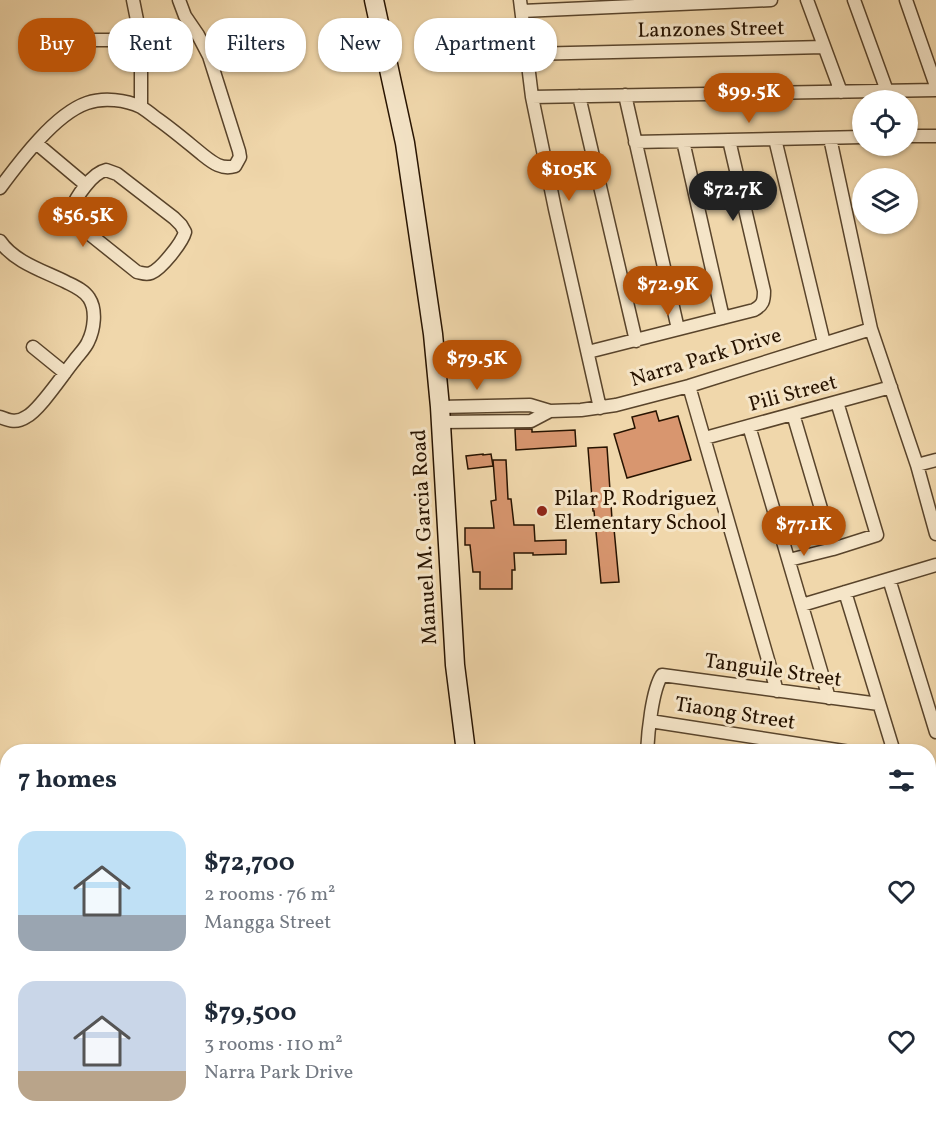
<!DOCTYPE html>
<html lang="en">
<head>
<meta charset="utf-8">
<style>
	body { margin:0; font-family:Vollkorn,serif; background:#f2f2f3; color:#1f2937; height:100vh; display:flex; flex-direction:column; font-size:22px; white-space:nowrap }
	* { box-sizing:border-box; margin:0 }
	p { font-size:20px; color:#747a83 }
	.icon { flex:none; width:33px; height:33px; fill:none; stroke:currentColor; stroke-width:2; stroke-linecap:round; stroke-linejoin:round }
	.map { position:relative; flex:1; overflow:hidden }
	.drawer { position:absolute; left:0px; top:744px; width:936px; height:384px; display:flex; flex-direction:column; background:#fff; border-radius:24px 24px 0 0; box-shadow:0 2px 4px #0004 }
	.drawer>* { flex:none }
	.top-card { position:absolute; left:18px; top:18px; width:600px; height:54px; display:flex; gap:12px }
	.controls { position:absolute; left:852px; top:90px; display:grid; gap:12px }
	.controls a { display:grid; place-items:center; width:66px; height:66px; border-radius:50%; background:#fff; box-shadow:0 2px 4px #0004; font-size:30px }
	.price { position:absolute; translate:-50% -51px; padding:0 14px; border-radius:21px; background:#b45309; color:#fff; font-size:20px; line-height:39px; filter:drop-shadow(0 2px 3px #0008) }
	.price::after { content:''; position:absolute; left:50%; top:36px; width:18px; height:14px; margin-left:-9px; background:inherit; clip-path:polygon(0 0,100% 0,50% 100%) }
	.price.active { background:#222; color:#fff }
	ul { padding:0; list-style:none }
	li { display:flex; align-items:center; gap:18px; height:150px; padding:0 18px }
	li span { display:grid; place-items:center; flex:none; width:168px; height:120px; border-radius:18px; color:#555 }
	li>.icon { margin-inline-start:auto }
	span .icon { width:72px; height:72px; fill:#fffc; stroke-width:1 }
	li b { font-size:26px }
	h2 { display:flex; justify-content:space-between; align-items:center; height:72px; padding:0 18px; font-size:26px }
	.chip { padding:0 21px; border-radius:24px; background:#fff; box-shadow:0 2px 4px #0004; font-size:21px; line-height:54px }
	.chip.active { background:#b45309; color:#fff }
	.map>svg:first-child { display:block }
</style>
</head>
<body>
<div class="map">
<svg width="936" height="1128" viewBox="0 0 936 1128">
	<rect width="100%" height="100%" fill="#f0d7ab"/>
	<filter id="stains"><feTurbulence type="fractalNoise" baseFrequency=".00333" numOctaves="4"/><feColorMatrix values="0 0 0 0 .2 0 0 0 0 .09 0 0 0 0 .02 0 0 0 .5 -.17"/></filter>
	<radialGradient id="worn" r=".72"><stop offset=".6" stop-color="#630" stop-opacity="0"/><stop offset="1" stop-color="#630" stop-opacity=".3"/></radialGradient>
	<path fill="#d8966f" stroke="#271300" stroke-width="1.5" d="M656,411L659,421L678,416L691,460L627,478L614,434L635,428L632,417Z
		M515,429H532V432L575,430L576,446L516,450Z
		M607,447L612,519L613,518L619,582L601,583L594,511H593L588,448Z
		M483,454V455L491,454L493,466L468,469L466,456Z
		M493,460H506L508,499H511L514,525H534L535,541L566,540V554L533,555V553H514L515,570H512V589H480V572H473L470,545H465V528H494L491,501L496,500Z"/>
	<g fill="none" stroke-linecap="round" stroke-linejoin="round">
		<defs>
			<path id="minor" d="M133,0L141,40V107
				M520,0L532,97L555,209L600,408
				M807,0L841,92
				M854,0L887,91
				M906,0L936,86
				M522,11L771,0
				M95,40H141
				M527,54L824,47
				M625,95L678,329
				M579,96L636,341
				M532,97L936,90
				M908,136H936
				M830,138L871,329L917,465L936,534
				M775,139L824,343
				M683,141L723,318
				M635,142L862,137
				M36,143L86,185
				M106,170L117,174L174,218L181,225L185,232C182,243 161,269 151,273C146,275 142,273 137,272L77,224L73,217L71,210C76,197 92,173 106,170Z
				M0,188C20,161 55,114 87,103C104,97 126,100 141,107C146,110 151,114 156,118C172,129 187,142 203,155C213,163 222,170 235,166L240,157L239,151L209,56L198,35L185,16L179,0
				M0,241C14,262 44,271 66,282C74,286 84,290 89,298C97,310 94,330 88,342C85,349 78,355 74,361C64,373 39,411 26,417C17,423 10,421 0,417
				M33,347L65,373
				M588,352L754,310C763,305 764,301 764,291L729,140
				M689,386L777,691
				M440,407L530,405L550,411
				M793,414L833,549
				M440,422L531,421L550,411L581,410L616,405L689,386L871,329
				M749,426L829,698
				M705,438L891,387
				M917,465L936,460
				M789,560L833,549L877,535L837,402
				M889,579L936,732
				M845,592L894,752
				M802,605L936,565
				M650,721L850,752
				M647,752C648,733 652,690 662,675L879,704
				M928,904L936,900
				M928,965L936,966
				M928,1020L936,1021
				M928,1066L936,1048
				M756,1128L757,1120
				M804,1128L805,1120
				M848,1128L849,1120
				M894,1128L895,1120"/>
			<path id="secondary" d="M374,0L405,143L433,334L440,407L455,665L466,752
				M571,1120L574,1128"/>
		</defs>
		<use href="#minor" stroke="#59442b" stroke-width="15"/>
		<use href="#secondary" stroke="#271300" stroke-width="21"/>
		<use href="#minor" stroke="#f5e5c8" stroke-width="12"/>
		<use href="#secondary" stroke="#f5e5c8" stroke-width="18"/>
	</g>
	<circle fill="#8f2418" stroke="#f5e5c8" stroke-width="2" cx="542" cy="511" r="6"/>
	<g text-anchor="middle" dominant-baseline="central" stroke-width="6" stroke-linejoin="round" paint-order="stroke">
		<g font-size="21" fill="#271300" stroke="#f5e5c8">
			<text transform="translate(711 30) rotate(-1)">Lanzones Street</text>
			<text transform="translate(706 358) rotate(-17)">Narra Park Drive</text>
			<text transform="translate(793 394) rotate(-15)">Pili Street</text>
			<text transform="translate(425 537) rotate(-93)">Manuel M. Garcia Road</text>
			<text transform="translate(773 671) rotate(8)">Tanguile Street</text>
			<text transform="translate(735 714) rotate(9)">Tiaong Street</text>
		</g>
		<g font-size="21" fill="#271300" stroke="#f5e5c8" text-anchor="start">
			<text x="554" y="499">Pilar P. Rodriguez<tspan x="554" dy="24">Elementary School</tspan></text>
		</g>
	</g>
	<rect width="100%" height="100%" filter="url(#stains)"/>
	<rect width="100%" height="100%" fill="url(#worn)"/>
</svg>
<div class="controls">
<a><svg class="icon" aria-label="locate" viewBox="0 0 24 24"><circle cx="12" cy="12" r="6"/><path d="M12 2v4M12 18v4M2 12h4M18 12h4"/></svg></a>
<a><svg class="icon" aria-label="layers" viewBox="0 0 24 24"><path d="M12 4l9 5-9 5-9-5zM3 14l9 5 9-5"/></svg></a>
</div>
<b class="price" style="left:749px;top:124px">$99.5K</b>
<b class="price" style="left:569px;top:202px">$105K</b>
<b class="price active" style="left:733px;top:222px">$72.7K</b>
<b class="price" style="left:83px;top:248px">$56.5K</b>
<b class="price" style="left:668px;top:317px">$72.9K</b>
<b class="price" style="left:477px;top:391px">$79.5K</b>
<b class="price" style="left:804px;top:557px">$77.1K</b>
<div class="top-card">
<a class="chip active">Buy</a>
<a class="chip">Rent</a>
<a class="chip">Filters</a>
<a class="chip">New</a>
<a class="chip">Apartment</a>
</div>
<section class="drawer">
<h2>7 homes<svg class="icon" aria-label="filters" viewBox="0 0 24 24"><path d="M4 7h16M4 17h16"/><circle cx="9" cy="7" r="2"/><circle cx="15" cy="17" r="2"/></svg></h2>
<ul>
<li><span style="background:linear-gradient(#bfe0f5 70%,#9aa5b1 0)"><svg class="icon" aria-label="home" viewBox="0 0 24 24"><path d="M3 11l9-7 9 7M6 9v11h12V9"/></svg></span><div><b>$72,700</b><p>2 rooms · 76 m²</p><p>Mangga Street</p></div><svg class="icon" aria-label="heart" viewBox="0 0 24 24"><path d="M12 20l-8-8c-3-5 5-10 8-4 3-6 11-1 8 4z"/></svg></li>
<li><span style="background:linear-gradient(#c9d6e8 75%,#b9a48a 0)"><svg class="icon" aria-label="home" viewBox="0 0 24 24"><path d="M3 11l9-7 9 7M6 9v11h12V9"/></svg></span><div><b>$79,500</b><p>3 rooms · 110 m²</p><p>Narra Park Drive</p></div><svg class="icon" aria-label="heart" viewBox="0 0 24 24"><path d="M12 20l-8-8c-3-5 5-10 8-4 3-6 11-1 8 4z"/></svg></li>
</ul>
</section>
</div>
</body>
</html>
